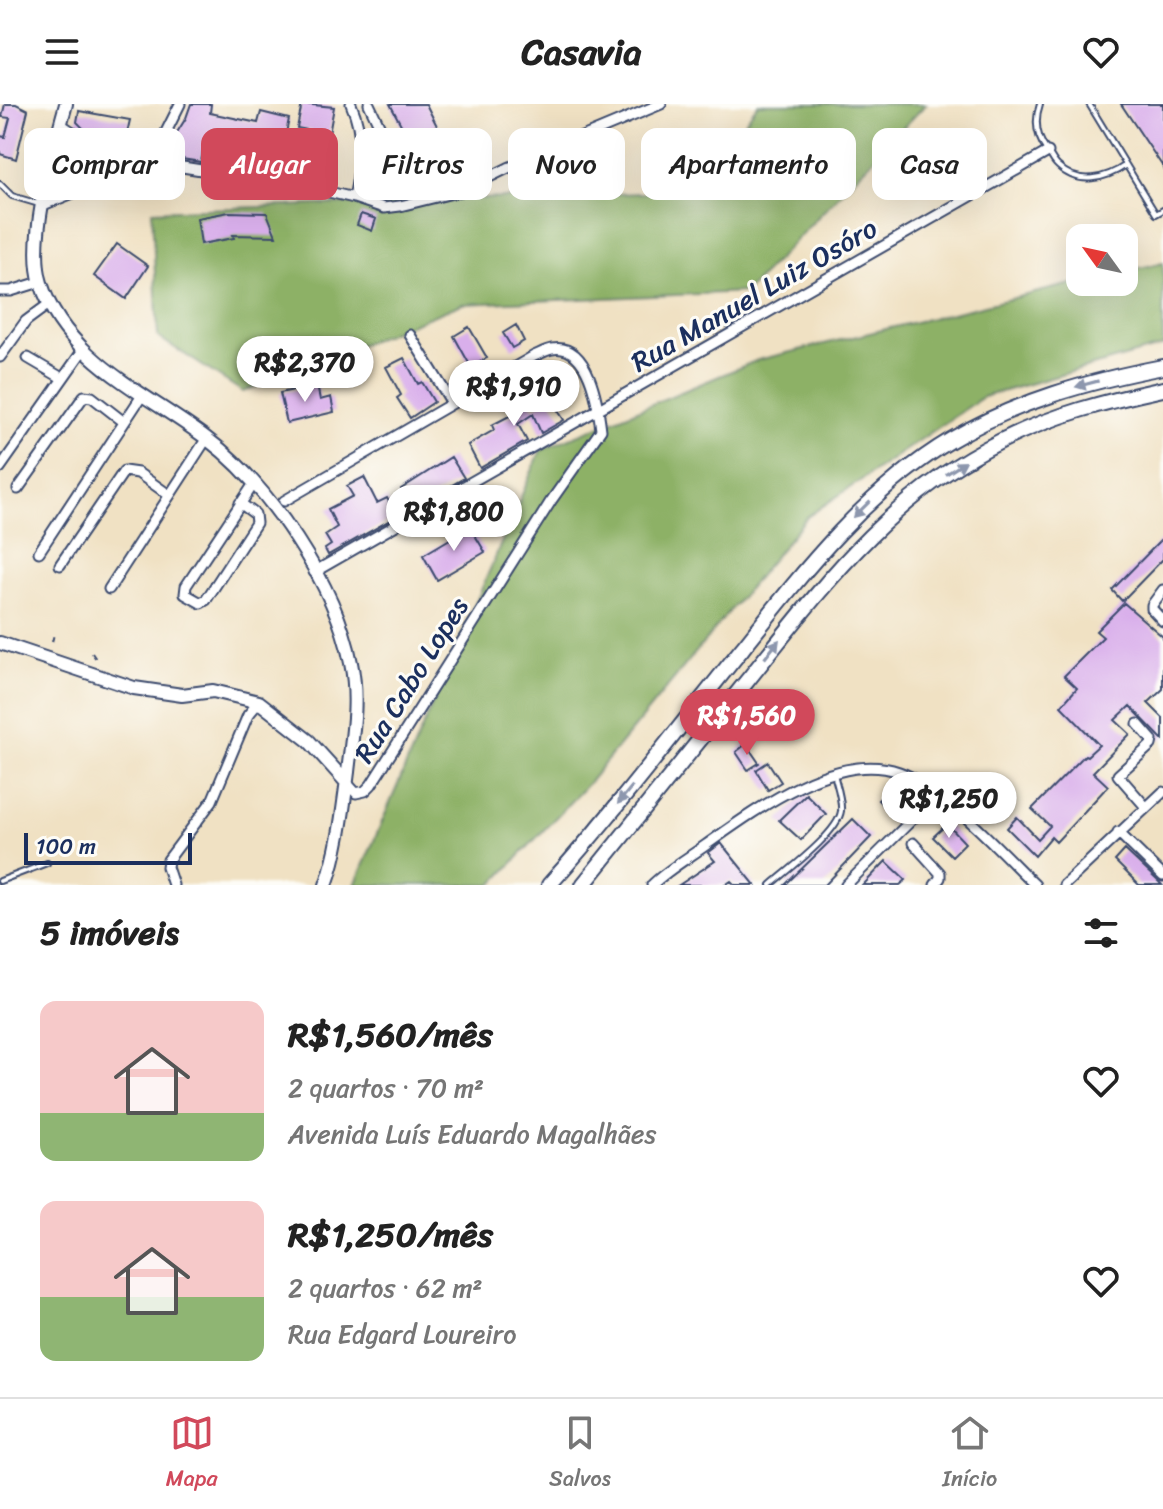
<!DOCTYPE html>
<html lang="pt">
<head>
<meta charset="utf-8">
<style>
	body { margin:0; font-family:Sriracha,sans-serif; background:#f2f2f2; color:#222; height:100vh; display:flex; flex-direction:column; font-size:30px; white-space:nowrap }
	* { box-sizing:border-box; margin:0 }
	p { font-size:26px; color:#767676 }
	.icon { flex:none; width:44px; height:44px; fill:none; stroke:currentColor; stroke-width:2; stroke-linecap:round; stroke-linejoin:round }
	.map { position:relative; height:781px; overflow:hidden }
	.drawer { display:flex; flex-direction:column; background:#fff; flex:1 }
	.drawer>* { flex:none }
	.guide { position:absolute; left:24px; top:24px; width:1116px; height:72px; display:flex; gap:16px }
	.needle { width:52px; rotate:303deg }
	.fabs { position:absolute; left:1066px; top:120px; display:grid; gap:16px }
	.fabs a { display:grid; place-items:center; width:72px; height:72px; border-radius:16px; background:#fff; box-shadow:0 8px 32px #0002; font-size:40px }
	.scale { position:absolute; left:24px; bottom:20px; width:168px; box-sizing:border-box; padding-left:8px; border:4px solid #1b2f5e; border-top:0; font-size:22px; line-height:28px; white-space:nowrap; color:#1b2f5e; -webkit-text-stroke:6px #fdfcf7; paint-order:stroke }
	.price { position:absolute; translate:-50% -68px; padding:0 18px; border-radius:28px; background:#fff; color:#222; font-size:26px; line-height:52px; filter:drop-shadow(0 2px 4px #0008) }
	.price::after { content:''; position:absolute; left:50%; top:48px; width:24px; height:18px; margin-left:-12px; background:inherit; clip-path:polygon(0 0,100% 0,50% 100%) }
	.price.active { background:#d1495b; color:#fff }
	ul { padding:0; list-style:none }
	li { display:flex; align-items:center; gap:24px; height:200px; padding:0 40px }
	li span { display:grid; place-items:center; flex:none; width:224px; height:160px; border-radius:16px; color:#555 }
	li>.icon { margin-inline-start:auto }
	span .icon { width:96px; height:96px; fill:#fffc; stroke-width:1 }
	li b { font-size:34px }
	h2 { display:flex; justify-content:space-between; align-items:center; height:96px; padding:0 40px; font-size:34px }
	.chip { padding:0 28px; border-radius:16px; background:#fff; box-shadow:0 8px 32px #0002; font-size:28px; line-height:72px }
	.chip.active { background:#d1495b; color:#fff }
	header { display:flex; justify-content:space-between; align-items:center; height:104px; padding:0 40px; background:#fff; font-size:36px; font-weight:700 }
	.tab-bar { display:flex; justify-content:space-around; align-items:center; height:112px; border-top:2px solid #e0e0e0; background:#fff; font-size:22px; color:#767676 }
	.tab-bar a { display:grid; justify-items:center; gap:4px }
	.tab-bar .active { color:#d1495b }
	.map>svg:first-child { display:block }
</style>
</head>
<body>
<header><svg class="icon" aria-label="menu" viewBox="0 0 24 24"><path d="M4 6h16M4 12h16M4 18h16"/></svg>Casavia<svg class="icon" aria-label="heart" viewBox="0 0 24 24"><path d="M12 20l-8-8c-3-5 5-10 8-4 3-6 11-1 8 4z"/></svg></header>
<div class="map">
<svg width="1163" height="781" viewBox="0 0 1163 781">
	<rect width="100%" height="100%" fill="#fdfcf7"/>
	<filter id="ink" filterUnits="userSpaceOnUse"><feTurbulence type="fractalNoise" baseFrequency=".0125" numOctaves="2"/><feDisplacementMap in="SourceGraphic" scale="16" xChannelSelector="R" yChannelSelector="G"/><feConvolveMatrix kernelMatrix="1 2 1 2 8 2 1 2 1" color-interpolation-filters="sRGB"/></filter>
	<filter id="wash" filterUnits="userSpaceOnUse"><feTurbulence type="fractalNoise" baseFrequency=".006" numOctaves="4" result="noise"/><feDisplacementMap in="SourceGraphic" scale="32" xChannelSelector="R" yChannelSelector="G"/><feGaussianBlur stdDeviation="1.8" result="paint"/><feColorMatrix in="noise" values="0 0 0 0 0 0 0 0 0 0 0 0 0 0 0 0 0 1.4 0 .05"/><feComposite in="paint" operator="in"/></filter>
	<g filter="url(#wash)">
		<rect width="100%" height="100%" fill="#f0e1c3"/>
		<path fill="#8db166" stroke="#547062" stroke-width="2" d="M758,0H926L746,188L462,200L243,288L158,233L152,107L696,87Z
			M1163,159V242L983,293L807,413L590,677L492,781H355L541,346L758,256L1080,178H1124V167Z"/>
		<g id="blocks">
			<path fill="#d9afeb" d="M5,0H16L28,6L16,55L0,50V32L5,33L10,14L2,13Z
				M191,0H211L210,9L258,19L261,8L289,15L283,43L324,50L320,77L289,71L292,56L252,48L251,58L230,56L231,51L203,47L201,58L169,53L171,38L186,14Z
				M302,0L334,3L329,30L297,24Z
				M390,0H426L444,36L416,49Z
				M1121,0H1163V63Z
				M79,7L130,16L127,29H146L145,52L111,66L113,57L90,51L93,39L89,30L77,18Z
				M229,108L267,109L276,132L233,131L234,134L201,140L197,114Z
				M361,110L376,115L372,127L357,121Z
				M117,140L148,162L126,195L94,172Z
				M516,221L524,237L512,244L503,229Z
				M469,223L487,254L471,263L454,232Z
				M404,254L418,280L422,278L434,298L410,314L397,294L401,291L386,263Z
				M317,281L320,296L331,293L334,308L287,319L280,289Z
				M523,286L534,304L550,294L564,316L541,329L533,310L518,320L527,337L480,364L468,341L494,326L492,321L517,308L505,288Z
				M451,353L464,374L412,404L401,385Z
				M364,373L377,399L387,394L397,412L328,451L325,445L331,441L325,431L337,423L328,405L353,392L347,382Z
				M470,423L485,448L437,476L423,451Z
				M1163,434V455L1122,497L1112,486Z
				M1124,499L1163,533V585L1148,599L1163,614V636L1130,602L1115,616L1130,630L1093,668L1108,682L1056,738L1051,733L1035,752L1007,724L1017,713L1038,735L1050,722L1032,705L1085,651L1087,652L1099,641L1061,602L1077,584L1064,572L1103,533L1096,527Z
				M746,640L759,659L748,666L736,648Z
				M768,658L781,678L768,686L756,666Z
				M894,681L910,698L894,713L878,696Z
				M806,690L826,710L801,736L779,716Z
				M853,715L871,733L825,781H785Z
				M947,720L965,739L952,752L933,733Z
				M721,739L755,781H735L731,777L725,781H679L715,757L708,749Z
				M1125,746L1158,777L1162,781H1139L1115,757Z
				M886,757L906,776L900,781H863Z"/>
		</g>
	</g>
	<g filter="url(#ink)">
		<use href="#blocks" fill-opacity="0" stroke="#3b4a6d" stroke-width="2"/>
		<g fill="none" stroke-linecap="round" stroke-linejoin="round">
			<defs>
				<path id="lane" d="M1040,0C1034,17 1036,32 1047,47C1051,51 1053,58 1058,62C1078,82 1106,75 1126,61
					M1089,0L1156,110L1163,106
					M53,63L78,58L83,54L88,41L85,33L65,20
					M0,80L12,92L39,100
					M0,777L47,759
					M771,781C788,766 838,729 841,707C842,695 837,682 834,670"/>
				<path id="street" d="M351,0C365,32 361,61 354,94
					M369,0L398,61
					M151,58L308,83L354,94L384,104L400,102L461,87L508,64L661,0
					M151,58L180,0
					M43,101L151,58
					M0,187H11L40,178
					M410,231L452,299
					M0,253L26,217L49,200
					M28,254L62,274
					M0,364L83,246
					M18,385L84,292L92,293L124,318
					M284,397L534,252C539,250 546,246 552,245C589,238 598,300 601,326L551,397L371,681L365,687L356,689L347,679
					M240,399L255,410L256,419L206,496L201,499L185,490L186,482L255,378
					M39,448L143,290
					M60,461L124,367L138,369L169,391
					M314,468L1048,48
					M109,485L207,334
					M1163,486L1152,501V505L1163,517
					M1138,620L1152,636L1151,641L1118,671L1145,702
					M1118,728L1163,772
					M913,739L940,769V774L935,781
					M173,781L167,763L168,756L212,697L248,611L259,598
					M652,781C667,766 688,754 706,741C754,707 836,646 899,668C943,683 1001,748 1035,781
					M846,781L937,691
					M1064,781L1163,688"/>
				<path id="secondary" d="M66,0C54,45 27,135 41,179C65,255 146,289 206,334C269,381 336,481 351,559C359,596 352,632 348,668C343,706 339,745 326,781
					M0,539L134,584L182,591L213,587L259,598L309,637L347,679"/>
				<path id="primary" d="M549,781C617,705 678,624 742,545C803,468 866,387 951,336C1017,297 1089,277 1163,263
					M583,781C638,713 693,645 747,577C823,482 889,392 1001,337C1053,311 1107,297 1163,285"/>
			</defs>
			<use href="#lane" stroke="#3b4a6d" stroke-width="8"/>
			<use href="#street" stroke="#3b4a6d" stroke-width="13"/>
			<use href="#secondary" stroke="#3b4a6d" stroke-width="16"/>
			<use href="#primary" stroke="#3b4a6d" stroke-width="18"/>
			<path stroke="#3b4a6d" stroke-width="2" stroke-dasharray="6 6" stroke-linecap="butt" d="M52,538L54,530
				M92,549L98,558"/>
			<use href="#lane" stroke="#fff" stroke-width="4"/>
			<use href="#street" stroke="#fff" stroke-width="9"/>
			<use href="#secondary" stroke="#fff" stroke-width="12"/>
			<use href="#primary" stroke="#fff" stroke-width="14"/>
		</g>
		<defs><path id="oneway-solid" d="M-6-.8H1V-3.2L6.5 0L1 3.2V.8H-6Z" transform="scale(2)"/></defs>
		<g fill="#8d97ae">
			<use href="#oneway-solid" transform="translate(1087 280) rotate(165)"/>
			<use href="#oneway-solid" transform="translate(956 364) rotate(-32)"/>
			<use href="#oneway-solid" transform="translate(862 405) rotate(135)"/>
			<use href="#oneway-solid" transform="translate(772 545) rotate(-52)"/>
			<use href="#oneway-solid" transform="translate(625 691) rotate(129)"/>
		</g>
	</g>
	<g text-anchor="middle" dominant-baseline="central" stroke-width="6" stroke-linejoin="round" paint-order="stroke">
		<g font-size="28" fill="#1b2f5e" stroke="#fdfcf7">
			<text transform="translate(754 191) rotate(-30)">Rua Manuel Luiz Osóro</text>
			<text transform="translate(411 576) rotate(-58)">Rua Cabo Lopes</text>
		</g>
	</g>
</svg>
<div class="fabs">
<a><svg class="needle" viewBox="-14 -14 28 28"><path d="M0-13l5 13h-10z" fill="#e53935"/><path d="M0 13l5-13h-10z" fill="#767676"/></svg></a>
</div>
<div class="scale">100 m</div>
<b class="price" style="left:305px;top:300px">R$2,370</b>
<b class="price" style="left:514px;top:324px">R$1,910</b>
<b class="price" style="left:454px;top:449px">R$1,800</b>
<b class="price active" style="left:747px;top:653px">R$1,560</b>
<b class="price" style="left:949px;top:736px">R$1,250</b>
<div class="guide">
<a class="chip">Comprar</a>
<a class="chip active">Alugar</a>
<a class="chip">Filtros</a>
<a class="chip">Novo</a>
<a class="chip">Apartamento</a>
<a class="chip">Casa</a>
</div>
</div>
<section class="drawer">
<h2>5 imóveis<svg class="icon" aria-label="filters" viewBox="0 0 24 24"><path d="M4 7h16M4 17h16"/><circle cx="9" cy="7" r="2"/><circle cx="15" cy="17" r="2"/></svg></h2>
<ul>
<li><span style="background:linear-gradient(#f6c9c9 70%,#8fb573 0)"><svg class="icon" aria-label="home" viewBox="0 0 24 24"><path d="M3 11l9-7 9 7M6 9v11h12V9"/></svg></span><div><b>R$1,560/mês</b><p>2 quartos · 70 m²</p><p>Avenida Luís Eduardo Magalhães</p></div><svg class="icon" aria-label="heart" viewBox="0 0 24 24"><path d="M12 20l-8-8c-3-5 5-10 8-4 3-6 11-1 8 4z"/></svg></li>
<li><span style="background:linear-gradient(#f6c9c9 60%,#8fb573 0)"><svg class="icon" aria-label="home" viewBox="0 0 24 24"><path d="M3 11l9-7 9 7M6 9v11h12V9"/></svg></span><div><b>R$1,250/mês</b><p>2 quartos · 62 m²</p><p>Rua Edgard Loureiro</p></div><svg class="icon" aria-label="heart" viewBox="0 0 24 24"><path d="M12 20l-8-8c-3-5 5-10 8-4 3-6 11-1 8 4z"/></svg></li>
</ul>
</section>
<nav class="tab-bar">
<a class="active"><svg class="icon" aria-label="map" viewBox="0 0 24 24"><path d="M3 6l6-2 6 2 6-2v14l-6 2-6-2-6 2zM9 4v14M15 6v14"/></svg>Mapa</a>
<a><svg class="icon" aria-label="saved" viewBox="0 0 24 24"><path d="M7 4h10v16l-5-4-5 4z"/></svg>Salvos</a>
<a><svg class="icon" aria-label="home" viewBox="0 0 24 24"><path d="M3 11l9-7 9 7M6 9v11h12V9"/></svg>Início</a>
</nav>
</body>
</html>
